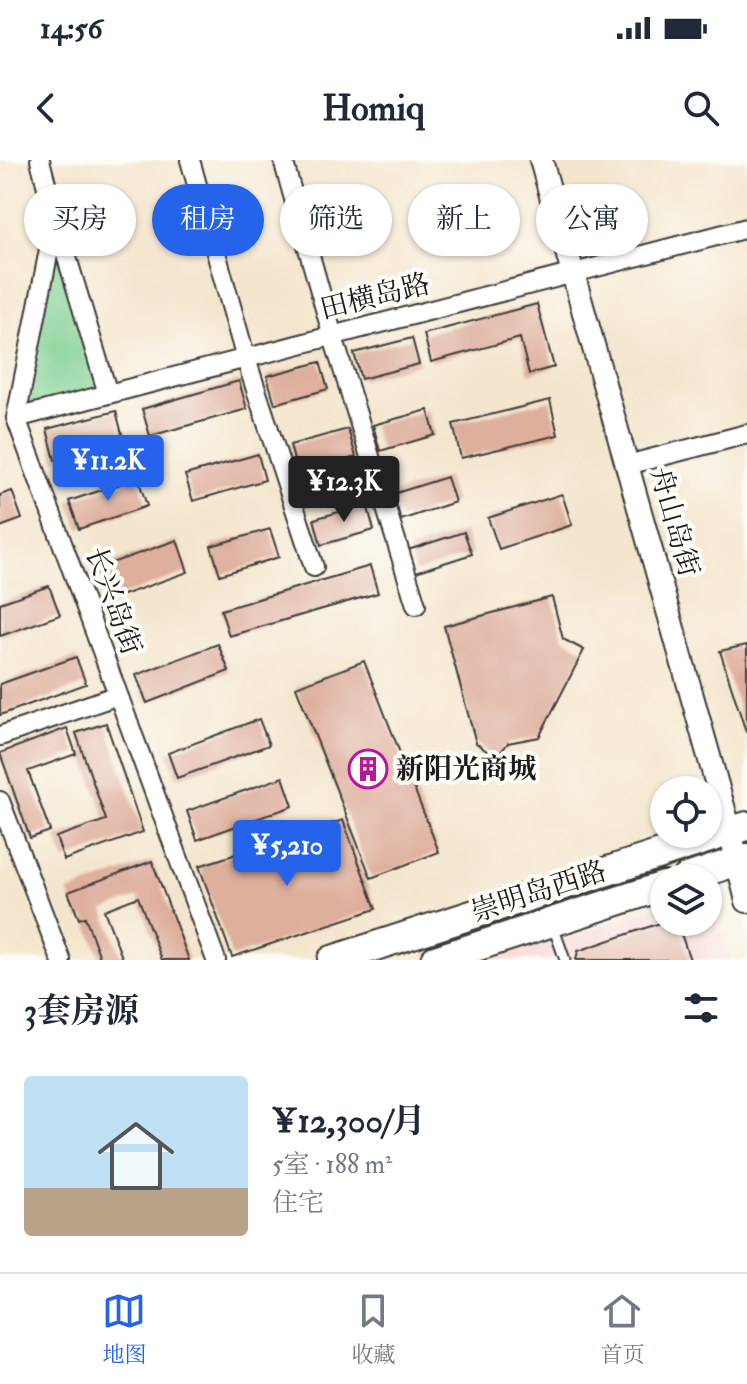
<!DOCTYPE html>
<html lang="zh">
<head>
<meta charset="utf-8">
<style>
	body { margin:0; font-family:"IM FELL Double Pica","Noto Serif SC",serif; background:#f6f6f7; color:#1f2937; height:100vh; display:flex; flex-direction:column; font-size:30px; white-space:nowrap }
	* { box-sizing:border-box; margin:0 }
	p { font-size:26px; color:#747a83 }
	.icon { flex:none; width:44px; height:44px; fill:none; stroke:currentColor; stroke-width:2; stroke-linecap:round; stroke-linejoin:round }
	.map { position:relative; height:800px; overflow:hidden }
	.panel { display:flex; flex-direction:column; background:#fff; flex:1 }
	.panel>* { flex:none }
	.top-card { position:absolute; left:24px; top:24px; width:700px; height:72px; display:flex; gap:16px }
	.buttons { position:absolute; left:650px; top:616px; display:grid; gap:16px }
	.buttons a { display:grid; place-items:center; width:72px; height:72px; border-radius:50%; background:#fff; box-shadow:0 2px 6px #0004; font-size:40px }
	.price { position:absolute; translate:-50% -68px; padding:0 18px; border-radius:8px; background:#2563eb; color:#fff; font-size:26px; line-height:52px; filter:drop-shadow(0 2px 4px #0008) }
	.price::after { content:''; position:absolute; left:50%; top:48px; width:24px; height:18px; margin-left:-12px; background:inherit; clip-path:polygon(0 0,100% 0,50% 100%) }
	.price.selected { background:#222; color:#fff }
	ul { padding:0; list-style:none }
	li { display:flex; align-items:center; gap:24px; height:200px; padding:0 24px }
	li span { display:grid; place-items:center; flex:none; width:224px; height:160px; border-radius:8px; color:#555 }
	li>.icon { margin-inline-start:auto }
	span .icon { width:96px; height:96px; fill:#fffc; stroke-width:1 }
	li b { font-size:34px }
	h2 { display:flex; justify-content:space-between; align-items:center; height:96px; padding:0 24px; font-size:34px }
	.tag { padding:0 28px; border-radius:36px; background:#fff; box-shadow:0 2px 6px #0004; font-size:28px; line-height:72px }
	.tag.selected { background:#2563eb; color:#fff }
	.status { display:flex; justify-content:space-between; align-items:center; height:56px; padding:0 40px; background:#fff; direction:ltr }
	.status svg { height:22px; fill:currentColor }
	header { display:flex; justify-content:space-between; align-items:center; height:104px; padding:0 24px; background:#fff; font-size:36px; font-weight:700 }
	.tabs { display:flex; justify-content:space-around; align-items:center; height:112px; border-top:2px solid #e0e1e3; background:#fff; font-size:22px; color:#747a83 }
	.tabs a { display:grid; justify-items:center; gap:4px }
	.tabs .selected { color:#2563eb }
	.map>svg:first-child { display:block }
</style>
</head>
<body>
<div class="status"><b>14:56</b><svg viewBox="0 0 49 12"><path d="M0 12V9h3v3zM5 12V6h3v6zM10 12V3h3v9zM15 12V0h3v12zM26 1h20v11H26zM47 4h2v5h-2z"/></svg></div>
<header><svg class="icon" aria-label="back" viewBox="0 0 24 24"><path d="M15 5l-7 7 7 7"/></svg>Homiq<svg class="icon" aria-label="search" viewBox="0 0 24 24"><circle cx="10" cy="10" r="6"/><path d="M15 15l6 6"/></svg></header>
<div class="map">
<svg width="747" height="800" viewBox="0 0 747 800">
	<rect width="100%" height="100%" fill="#fdfcf7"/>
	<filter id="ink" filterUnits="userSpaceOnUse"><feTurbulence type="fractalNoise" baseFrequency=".0125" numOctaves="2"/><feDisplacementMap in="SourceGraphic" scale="16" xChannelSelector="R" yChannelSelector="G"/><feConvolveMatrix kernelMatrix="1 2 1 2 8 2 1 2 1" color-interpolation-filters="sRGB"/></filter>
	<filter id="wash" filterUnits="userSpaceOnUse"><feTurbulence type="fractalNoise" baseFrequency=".006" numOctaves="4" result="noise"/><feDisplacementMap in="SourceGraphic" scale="32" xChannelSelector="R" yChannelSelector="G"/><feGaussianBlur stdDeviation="1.8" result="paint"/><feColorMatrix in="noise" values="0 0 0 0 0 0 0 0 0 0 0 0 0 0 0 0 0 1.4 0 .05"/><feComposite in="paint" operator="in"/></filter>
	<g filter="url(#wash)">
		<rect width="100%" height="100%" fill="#f4e6ce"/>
		<path fill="#f7cfd1" d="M709,732L730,800H492L664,746V762H708Z"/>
		<path fill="#7dce8f" stroke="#4c7556" stroke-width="2" d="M56,90L100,228L24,249Z"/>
		<g id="blocks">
			<path fill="#deaf9d" d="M537,144L554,207L529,214L520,178L431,202L424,174Z
				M412,178L419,204L361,219L354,193Z
				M320,202L328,229L275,244L267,216Z
				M239,221L247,249L150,276L142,249Z
				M550,240L558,275L461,298L453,264Z
				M428,250L435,275L380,291L373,265Z
				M116,251L124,282L55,300L47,269Z
				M348,269L356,297L297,312L290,285Z
				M258,294L265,320L193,341L185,315Z
				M447,317L455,342L401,360L393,334Z
				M138,318L147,346L79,369L69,341Z
				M12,331L22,359L0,367V335Z
				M562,334L572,365L499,389L488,358Z
				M367,344L374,370L321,385L314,359Z
				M270,369L279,397L220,415L211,386Z
				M464,372L472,394L416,412L408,390Z
				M177,380L188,412L109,440L97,408Z
				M370,406L378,433L229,476L221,450Z
				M49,426L60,455L0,476V443Z
				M552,437L563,479L584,490L539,577L508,583L496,598L476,583L444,466Z
				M218,484L229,511L147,543L136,515Z
				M747,485V572H746L720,491Z
				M76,497L86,524L0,555V524Z
				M364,501L439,692L371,718L296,527Z
				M259,559L269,585L177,618L168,593Z
				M106,563L143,672L64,700L56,677L106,660L76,573Z
				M67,568L76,594L28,611L50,671L30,678L0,593Z
				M283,617L293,646L197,680L187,651Z
				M343,660L376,749L232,797L199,706Z
				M152,701L189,800H162L138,737L104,750L123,800H101L85,757L79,759L68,732Z
				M663,762H677L690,800H576L578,791Z"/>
		</g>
	</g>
	<g filter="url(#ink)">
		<use href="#blocks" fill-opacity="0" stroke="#3c3a37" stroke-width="2"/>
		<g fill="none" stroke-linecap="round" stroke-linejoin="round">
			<defs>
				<path id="service" d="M553,766L565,800"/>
				<path id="minor" d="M40,0L55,59L16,258L216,800
					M190,0L246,199L314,407
					M283,0L333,177L416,445
					M56,61L108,234
					M16,258L747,68
					M627,305L747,274
					M0,576L118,535
					M0,641L61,800"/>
				<path id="tertiary" d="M541,0L730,671L747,741"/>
				<path id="primary" d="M687,718L747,698
					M332,800L747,666
					M435,800L664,726"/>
			</defs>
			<use href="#service" stroke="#3c3a37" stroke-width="13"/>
			<use href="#minor" stroke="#3c3a37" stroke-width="22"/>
			<use href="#tertiary" stroke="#3c3a37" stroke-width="26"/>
			<use href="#primary" stroke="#3c3a37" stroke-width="32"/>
			<use href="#service" stroke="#fff" stroke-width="9"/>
			<use href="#minor" stroke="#fff" stroke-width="18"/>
			<use href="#tertiary" stroke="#fff" stroke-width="22"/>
			<use href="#primary" stroke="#fff" stroke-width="28"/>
		</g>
	</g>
	<defs>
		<symbol id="building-ring" viewBox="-11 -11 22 22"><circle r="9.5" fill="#fdfcf7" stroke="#b5179e" stroke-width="1.5"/><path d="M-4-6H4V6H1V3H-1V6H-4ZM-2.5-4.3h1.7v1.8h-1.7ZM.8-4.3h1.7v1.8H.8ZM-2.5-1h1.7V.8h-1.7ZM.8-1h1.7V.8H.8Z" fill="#b5179e"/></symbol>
	</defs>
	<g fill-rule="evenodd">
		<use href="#building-ring" x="346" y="587" width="44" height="44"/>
	</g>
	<g text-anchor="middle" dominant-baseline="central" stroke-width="8" stroke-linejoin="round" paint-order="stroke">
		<g font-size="28" fill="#1c1c1c" stroke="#fdfcf7">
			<text transform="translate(375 137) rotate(-14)">田横岛路</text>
			<text transform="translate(674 362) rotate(74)">舟山岛街</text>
			<text transform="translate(113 441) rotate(70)">长兴岛街</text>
			<text transform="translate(539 732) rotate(-18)">崇明岛西路</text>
		</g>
		<g font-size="28" font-weight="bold" fill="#1c1c1c" stroke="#fdfcf7" text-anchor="start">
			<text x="396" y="609">新阳光商城</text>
		</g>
	</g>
</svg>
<div class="buttons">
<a><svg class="icon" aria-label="locate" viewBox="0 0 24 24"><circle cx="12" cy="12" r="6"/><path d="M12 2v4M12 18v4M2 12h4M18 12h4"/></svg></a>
<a><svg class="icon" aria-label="layers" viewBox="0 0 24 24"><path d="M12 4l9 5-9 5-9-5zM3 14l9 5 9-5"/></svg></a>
</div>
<b class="price" style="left:108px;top:343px">¥11.2K</b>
<b class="price selected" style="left:344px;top:364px">¥12.3K</b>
<b class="price" style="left:287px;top:728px">¥5,210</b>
<div class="top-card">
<a class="tag">买房</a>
<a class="tag selected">租房</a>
<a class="tag">筛选</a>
<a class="tag">新上</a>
<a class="tag">公寓</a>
</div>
</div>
<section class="panel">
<h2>3套房源<svg class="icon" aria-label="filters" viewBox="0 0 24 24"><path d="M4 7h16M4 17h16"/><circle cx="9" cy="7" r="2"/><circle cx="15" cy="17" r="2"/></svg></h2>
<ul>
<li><span style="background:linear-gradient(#bfe0f5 70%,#b9a48a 0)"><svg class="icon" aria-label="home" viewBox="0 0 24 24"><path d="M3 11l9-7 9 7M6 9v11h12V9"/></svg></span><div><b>¥12,300/月</b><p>5室 · 188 m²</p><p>住宅</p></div></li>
</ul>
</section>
<nav class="tabs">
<a class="selected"><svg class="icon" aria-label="map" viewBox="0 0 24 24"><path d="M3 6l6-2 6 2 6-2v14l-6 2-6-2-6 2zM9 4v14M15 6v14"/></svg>地图</a>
<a><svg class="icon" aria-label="saved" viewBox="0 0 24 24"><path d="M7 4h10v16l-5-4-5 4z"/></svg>收藏</a>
<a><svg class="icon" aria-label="home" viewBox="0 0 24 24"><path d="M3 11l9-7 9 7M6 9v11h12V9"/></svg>首页</a>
</nav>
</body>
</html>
